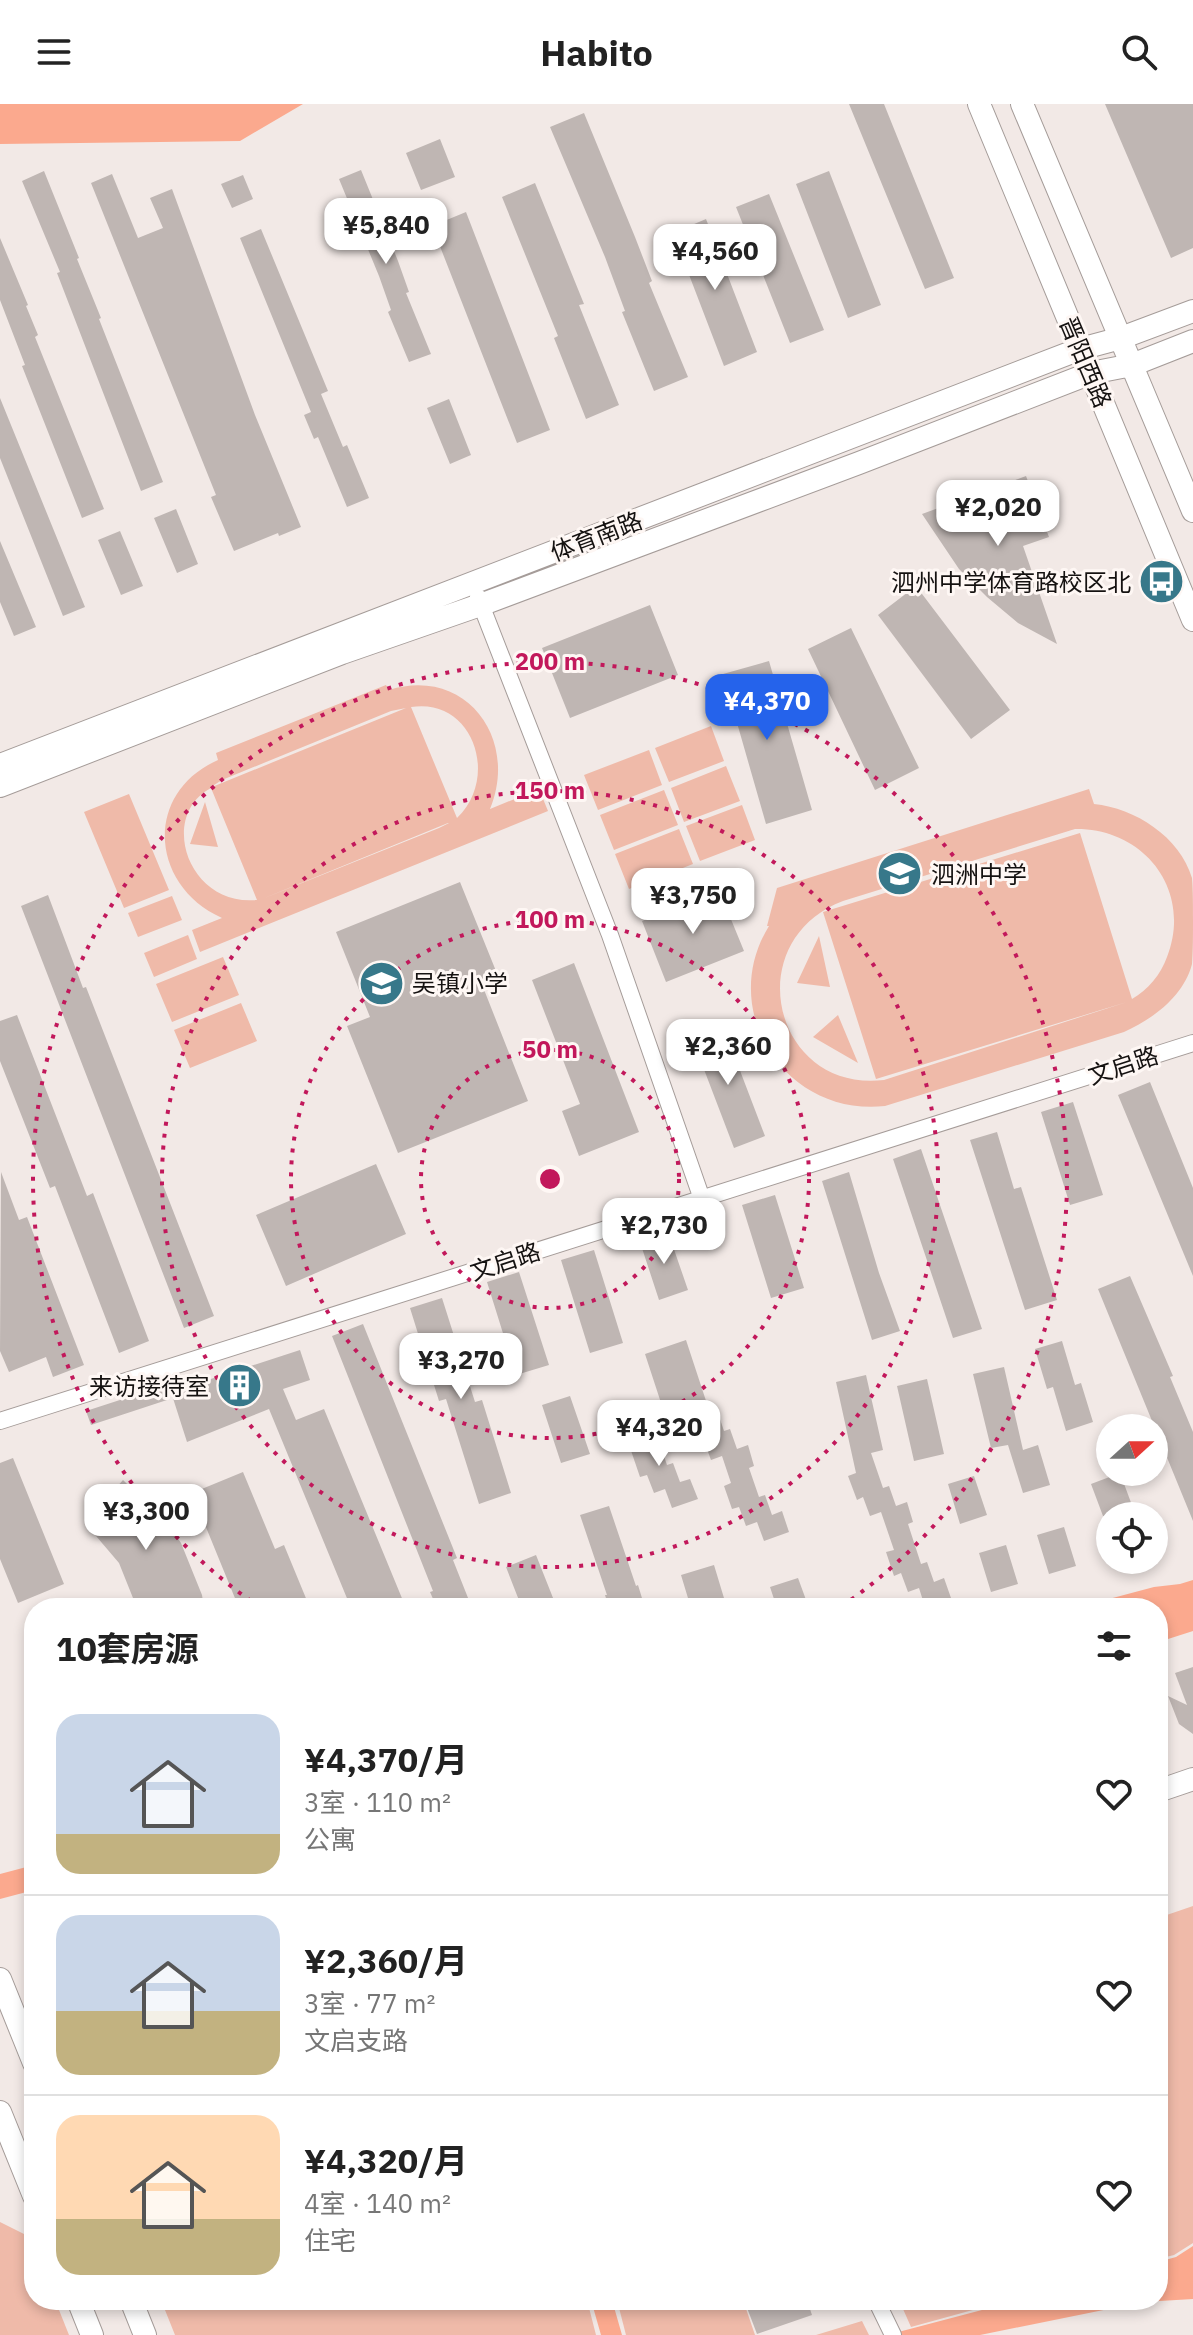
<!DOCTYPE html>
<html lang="zh">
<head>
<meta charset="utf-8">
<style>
	body { margin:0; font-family:"IBM Plex Sans","Noto Sans SC",sans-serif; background:#f6f6f6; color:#222; height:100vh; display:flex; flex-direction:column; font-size:30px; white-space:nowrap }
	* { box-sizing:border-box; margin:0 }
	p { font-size:26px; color:#767676 }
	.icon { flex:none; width:44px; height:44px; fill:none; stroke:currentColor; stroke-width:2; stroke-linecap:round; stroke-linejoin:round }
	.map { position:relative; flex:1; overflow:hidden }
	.drawer { position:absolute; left:24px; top:1494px; width:1144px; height:712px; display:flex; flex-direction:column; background:#fff; border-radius:32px; box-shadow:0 4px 12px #0003 }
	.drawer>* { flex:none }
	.needle { width:52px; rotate:69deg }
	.buttons { position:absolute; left:1096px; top:1310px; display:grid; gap:16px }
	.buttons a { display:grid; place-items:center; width:72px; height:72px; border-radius:50%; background:#fff; box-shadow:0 4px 12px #0003; font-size:40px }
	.price { position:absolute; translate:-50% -68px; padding:0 18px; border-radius:16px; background:#fff; color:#222; font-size:26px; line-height:52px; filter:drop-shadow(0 2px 4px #0008) }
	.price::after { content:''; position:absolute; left:50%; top:48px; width:24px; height:18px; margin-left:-12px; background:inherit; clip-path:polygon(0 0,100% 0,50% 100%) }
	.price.selected { background:#2563eb; color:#fff }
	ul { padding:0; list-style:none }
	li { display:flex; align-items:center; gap:24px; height:200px; padding:0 32px }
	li+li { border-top:2px solid #e0e0e0 }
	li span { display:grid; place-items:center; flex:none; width:224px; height:160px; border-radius:24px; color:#555 }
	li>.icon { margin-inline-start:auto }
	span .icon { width:96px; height:96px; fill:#fffc; stroke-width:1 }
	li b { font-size:34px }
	h2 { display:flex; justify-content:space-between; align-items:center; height:96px; padding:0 32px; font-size:34px }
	header { display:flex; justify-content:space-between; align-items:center; height:104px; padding:0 32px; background:#fff; font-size:36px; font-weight:700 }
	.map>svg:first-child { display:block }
</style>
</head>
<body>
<header><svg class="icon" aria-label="menu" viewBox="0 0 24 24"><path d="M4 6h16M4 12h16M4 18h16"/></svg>Habito<svg class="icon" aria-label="search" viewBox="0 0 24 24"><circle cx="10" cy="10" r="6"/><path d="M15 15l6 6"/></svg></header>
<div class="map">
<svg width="1193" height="2231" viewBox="0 0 1193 2231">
	<rect width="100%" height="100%" fill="#f2e9e6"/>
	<path fill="#efbaa9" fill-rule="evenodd" d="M386,581L389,586C466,562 519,635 490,705L539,685L548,707L200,848L192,826L222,814C150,782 143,689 218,656L216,649ZM411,603C473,593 500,673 457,714ZM406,604L212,683H211L222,676L391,607ZM211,684L257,796H256C188,802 158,712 211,684ZM449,719L439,724L262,795L448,719Z
		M711,622L724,657L669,678L655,644Z
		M649,646L662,681L598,706L584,671Z
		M726,662L740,697L684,718L671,684Z
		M1089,685L1094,700C1135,704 1180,733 1192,774C1193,787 1193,804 1193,817C1193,830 1193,847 1192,860C1184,892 1153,915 1124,928L885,1002C787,1013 716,908 769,822H767L777,784ZM1075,725C1144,724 1193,786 1167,853C1161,870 1148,886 1132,895L1080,729L823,808L876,975L1127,898L884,976C773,989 738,837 843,797Z
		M664,686L678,721L614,746L600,711Z
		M129,690L169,786L124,804L84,708Z
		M205,698L218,743L190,740Z
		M742,701L755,736L700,757L686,722Z
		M679,725L693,760L629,785L615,750Z
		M172,792L182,816L138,833L128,809Z
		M188,831L197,855L154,873L144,849Z
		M819,832L830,883L797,879Z
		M223,853L239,891L172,918L156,880Z
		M241,899L257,937L190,964L174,926Z
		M838,911L858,959L813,933Z
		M1193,1802V2139L1174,2151L1158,2155V1814Z
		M0,2118L28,2132L34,2146V2196H55L69,2231H0Z
		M161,2196H587L596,2231H175Z
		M617,2196H743L755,2231H626Z
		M899,2196H1009L911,2223Z
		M862,2217L869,2231H816Z"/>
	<path fill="#fba98e" d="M0,0H303L240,37L0,40Z
		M1193,1476V1527L1165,1536L1158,1542V1504H1075L1154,1483L1180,1480Z
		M34,1761V1786L0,1795V1770Z
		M1193,2142V2195L1143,2198L980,2231H887L1020,2196H1158V2158L1176,2153Z
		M591,2196H612L622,2231H601Z"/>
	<path fill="#bfb6b3" d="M849,0H884L954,174L925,185Z
		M1105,0H1193V144L1171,154Z
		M584,9L635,133L652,177L649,179L688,273L654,287L622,208L625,207L605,153L550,23Z
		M440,35L455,73L421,86L406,49Z
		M361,66L398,157L409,188L406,189L431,250L409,258L388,208L391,206L379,172L339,75Z
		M44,67L79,154L77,155L101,214L99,215L163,378L141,387L57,169L60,168L22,77Z
		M829,67L881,201L848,214L796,80Z
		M112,70L138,134L163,124L150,94L172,85L255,311L301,423L279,432L278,429L234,447L211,393L216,391L91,79Z
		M243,71L253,95L232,104L221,80Z
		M535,79L584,200L579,201L619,301L586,315L554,234L558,232L502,93Z
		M769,90L824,226L790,239L736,103Z
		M466,108L550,326L517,339L432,122Z
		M706,115L757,248L724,262L673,129Z
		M261,125L328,287L321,290L343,343L347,341L369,394L347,403L318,333L314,335L304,311L311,308L240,134Z
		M0,134L28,201L26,202L38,231L35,233L104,405L82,414L22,262L25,261L0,196Z
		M0,294L85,503L63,512L0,354Z
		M449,295L471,351L450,360L427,304Z
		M1026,372L1049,433L1023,442L1057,540L1018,519L987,493L959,465L922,410Z
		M176,405L198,460L177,469L154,414Z
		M120,427L143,482L121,491L98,436Z
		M0,437L36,523L14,532L0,498Z
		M916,482L1010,606L971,635L878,511Z
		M650,501L678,571L570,614L542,544Z
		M851,524L919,664L875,686L808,545Z
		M769,557L812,706L766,720L723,570Z
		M460,778L498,872L481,878L528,997L398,1049L347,922L370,913L336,828Z
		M719,786L744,847L666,878L642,817Z
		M48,791L83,884L86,883L214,1212L184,1224L21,802Z
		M574,859L639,1028L579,1052L562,1007L580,1000L532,876Z
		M17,911L87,1092L93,1089L149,1237L119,1249L55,1082L50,1084L0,957V917Z
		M723,922L765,1032L734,1044L692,934Z
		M1150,978L1193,1084V1172L1118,991Z
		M1073,998L1103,1091L1070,1101L1041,1008Z
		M997,1028L1014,1085L1021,1083L1057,1196L1025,1206L970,1036Z
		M921,1045L982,1225L953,1234L893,1055Z
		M376,1060L406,1130L286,1182L256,1111Z
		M1,1068L19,1116L27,1113L84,1261L53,1273L46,1253L9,1268L0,1247Z
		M849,1068L879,1169L900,1227L872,1236L822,1077Z
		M775,1091L804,1184L771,1194L742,1101Z
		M668,1128L688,1186L659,1196L640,1138Z
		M594,1146L623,1239L590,1249L561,1156Z
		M519,1168L549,1261L516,1271L487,1178Z
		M1130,1172L1173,1272L1170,1273L1193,1328V1417L1098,1185Z
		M442,1194L475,1298L482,1296L511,1389L479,1400L446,1295L439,1297L410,1204Z
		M363,1220L457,1454L453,1456L472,1504H437L430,1488L433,1487L332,1232Z
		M686,1236L710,1309L717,1306L724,1327L730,1325L737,1345L748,1341L754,1362L749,1364L759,1393L765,1391L772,1411L782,1407L789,1428L764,1437L757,1418L746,1422L739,1403L732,1405L724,1382L731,1379L722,1352L711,1356L704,1337L697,1339L685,1302L664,1308L645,1250Z
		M1062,1237L1075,1281L1081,1279L1093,1318L1066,1327L1053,1283L1047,1285L1035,1245Z
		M300,1246L310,1276L283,1285L296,1316L324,1305L406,1504H351L269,1305L187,1338L171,1288Z
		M1004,1263L1023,1346L1038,1341L1050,1381L1023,1389L1008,1341L991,1344L973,1270Z
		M866,1271L883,1346L871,1349L883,1384L889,1382L896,1402L907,1398L913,1418L908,1420L921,1460L927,1458L934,1478L944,1474L951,1494L925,1503L919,1484L908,1488L901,1469L894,1472L886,1448L894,1446L881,1408L870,1412L863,1393L857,1396L848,1372L856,1369L836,1278Z
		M927,1275L944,1350L914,1357L897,1282Z
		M163,1282L167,1296L91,1321L86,1307Z
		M570,1292L590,1350L561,1359L542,1301Z
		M654,1323L667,1361L673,1359L680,1378L690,1375L698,1395L672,1404L665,1385L654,1389L647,1371L640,1373L626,1332Z
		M13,1354L64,1480L18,1499L0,1455V1359Z
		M243,1368L275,1445L284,1441L310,1504H239L192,1389Z
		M1120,1369L1136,1412H1103L1091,1380Z
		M974,1372L987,1411L960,1420L948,1380Z
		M123,1376L167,1419L181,1439L202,1491L204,1504H137L119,1459L85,1419Z
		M609,1402L636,1482L638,1481L645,1504H609L605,1491H607L580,1411Z
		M1064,1423L1076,1462L1049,1470L1037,1431Z
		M1006,1441L1018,1480L991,1488L979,1449Z
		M536,1451L557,1504H522L506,1463Z
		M714,1461L727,1504H691L681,1471Z
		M798,1474L809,1504H777L770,1483Z
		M1193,1563V1630L1179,1620L1168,1592L1187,1601L1175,1569Z
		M744,2196H807L812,2211L757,2230Z"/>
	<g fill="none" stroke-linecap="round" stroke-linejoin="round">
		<defs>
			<path id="street" d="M478,493L610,831L702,1095
				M0,1317L1193,939
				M876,2196L893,2231"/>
			<path id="secondary" d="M979,0L1193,516
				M1022,0L1193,407
				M0,661L1080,245L1121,234L1193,207
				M0,682L342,549L483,500L859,359L1091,269L1132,261L1193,237
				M1158,1687L1193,1675
				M0,1875L34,1959
				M0,2008L34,2092
				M78,2196L92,2231
				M131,2196L145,2231"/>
		</defs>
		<use href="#street" stroke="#a59c99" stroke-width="18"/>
		<use href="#secondary" stroke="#a59c99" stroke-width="24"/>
		<use href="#street" stroke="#fff" stroke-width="16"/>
		<use href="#secondary" stroke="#fff" stroke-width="22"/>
	</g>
	<g fill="none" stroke="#c2185b" stroke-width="4" stroke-dasharray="4 8">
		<circle cx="550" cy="1075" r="129"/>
		<circle cx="550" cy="1075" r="259"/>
		<circle cx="550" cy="1075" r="388"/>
		<path d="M261 1504A517 517 0 1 1 839 1504"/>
	</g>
	<defs>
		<symbol id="bus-disc" viewBox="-11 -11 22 22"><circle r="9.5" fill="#37788a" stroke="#fef7f4"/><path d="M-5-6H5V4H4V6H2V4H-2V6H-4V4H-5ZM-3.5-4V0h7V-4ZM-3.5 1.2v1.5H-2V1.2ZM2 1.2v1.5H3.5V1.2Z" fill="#fff"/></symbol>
		<symbol id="school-disc" viewBox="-11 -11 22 22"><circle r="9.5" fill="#37788a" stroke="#fef7f4"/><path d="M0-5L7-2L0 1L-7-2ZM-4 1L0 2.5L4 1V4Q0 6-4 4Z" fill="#fff"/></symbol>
		<symbol id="building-disc" viewBox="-11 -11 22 22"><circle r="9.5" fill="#37788a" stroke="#fef7f4"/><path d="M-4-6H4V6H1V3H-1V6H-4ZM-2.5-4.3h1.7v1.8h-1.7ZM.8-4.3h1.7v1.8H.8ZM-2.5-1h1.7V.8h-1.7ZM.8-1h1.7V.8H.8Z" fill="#fff"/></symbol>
	</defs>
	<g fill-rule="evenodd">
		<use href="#bus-disc" x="1136" y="452" width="51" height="51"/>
		<use href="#school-disc" x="874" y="744" width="51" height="51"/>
		<use href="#school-disc" x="356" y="854" width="51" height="51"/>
		<use href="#building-disc" x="214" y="1256" width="51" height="51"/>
	</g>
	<g text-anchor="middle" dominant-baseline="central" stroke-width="6" stroke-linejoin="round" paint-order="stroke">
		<g font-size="24" fill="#151211" stroke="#fef7f4">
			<text transform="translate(1086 258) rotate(67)">晋阳西路</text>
			<text transform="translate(596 432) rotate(-21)">体育南路</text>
			<text transform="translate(1123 961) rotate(-18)">文启路</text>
			<text transform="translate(505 1157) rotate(-18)">文启路</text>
		</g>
		<g font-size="24" fill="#151211" stroke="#fef7f4" text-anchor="end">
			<text x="1131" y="478">泗州中学体育路校区北</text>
			<text x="931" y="770" text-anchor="start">泗洲中学</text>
			<text x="412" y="879" text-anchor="start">吴镇小学</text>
			<text x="209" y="1282">来访接待室</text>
		</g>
	</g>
	<circle cx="550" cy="1075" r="12" fill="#c2185b" stroke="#fef7f4" stroke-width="4"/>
	<g font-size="24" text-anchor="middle" font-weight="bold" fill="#c2185b" stroke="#fef7f4" stroke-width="6" stroke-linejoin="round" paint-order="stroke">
		<text x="550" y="566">200 m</text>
		<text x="550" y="695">150 m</text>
		<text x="550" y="824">100 m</text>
		<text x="550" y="954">50 m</text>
	</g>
</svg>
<div class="buttons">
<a><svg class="needle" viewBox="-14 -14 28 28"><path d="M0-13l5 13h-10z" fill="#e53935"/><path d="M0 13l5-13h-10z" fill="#767676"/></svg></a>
<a><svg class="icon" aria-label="locate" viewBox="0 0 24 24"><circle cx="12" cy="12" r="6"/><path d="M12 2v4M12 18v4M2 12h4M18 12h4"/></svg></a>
</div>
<b class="price" style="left:386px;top:162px">¥5,840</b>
<b class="price" style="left:715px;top:188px">¥4,560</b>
<b class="price" style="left:998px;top:444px">¥2,020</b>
<b class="price selected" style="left:767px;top:638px">¥4,370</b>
<b class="price" style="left:693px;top:832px">¥3,750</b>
<b class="price" style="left:728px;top:983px">¥2,360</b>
<b class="price" style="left:664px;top:1162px">¥2,730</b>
<b class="price" style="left:461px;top:1297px">¥3,270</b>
<b class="price" style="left:659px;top:1364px">¥4,320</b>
<b class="price" style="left:146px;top:1448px">¥3,300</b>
<section class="drawer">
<h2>10套房源<svg class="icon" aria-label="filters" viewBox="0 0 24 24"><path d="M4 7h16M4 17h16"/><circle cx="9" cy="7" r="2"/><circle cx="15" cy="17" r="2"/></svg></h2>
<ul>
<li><span style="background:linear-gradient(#c9d6e8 75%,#c2b280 0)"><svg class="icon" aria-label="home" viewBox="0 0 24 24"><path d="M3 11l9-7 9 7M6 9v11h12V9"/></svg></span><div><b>¥4,370/月</b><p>3室 · 110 m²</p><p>公寓</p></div><svg class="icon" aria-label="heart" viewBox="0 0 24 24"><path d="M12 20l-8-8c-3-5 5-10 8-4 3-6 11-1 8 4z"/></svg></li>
<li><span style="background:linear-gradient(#c9d6e8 60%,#c2b280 0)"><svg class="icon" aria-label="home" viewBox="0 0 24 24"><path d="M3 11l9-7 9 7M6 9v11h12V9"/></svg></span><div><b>¥2,360/月</b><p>3室 · 77 m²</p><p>文启支路</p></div><svg class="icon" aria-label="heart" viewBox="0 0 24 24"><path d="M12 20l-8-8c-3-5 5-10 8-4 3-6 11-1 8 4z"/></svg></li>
<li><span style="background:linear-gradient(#ffd9b3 65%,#c2b280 0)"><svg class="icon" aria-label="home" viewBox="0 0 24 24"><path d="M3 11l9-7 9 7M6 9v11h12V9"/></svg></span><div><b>¥4,320/月</b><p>4室 · 140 m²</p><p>住宅</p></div><svg class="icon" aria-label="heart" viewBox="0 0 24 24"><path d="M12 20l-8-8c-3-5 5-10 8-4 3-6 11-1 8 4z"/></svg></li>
</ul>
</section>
</div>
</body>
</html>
